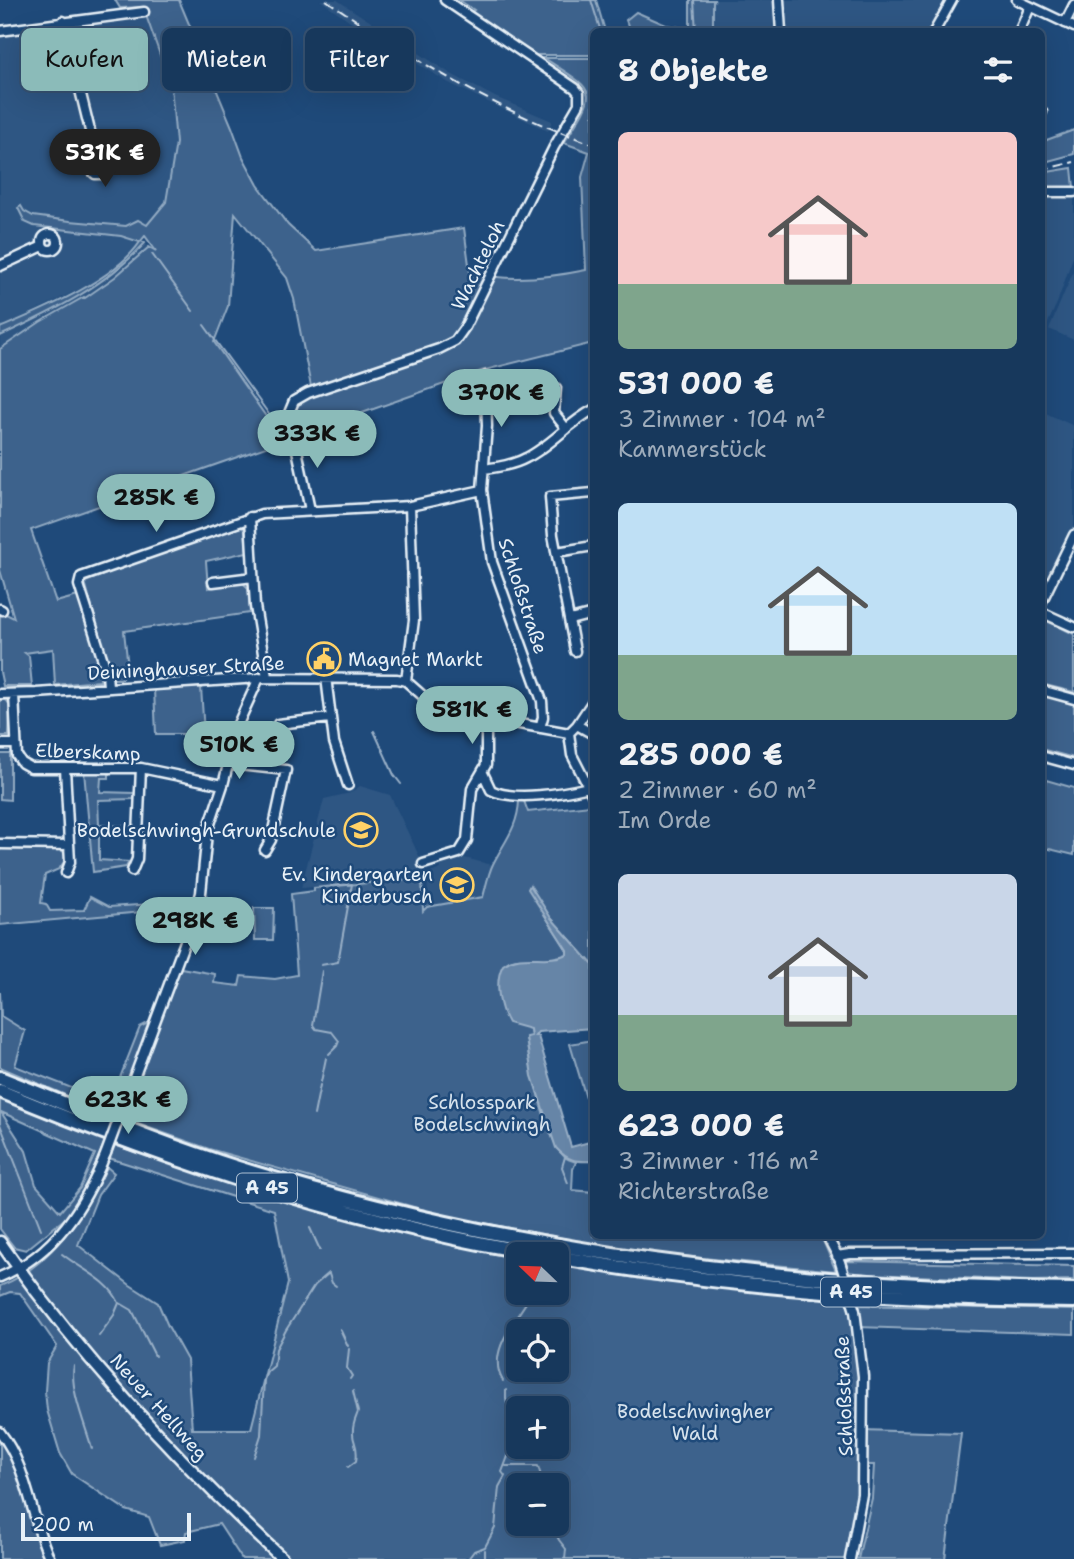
<!DOCTYPE html>
<html lang="de">
<head>
<meta charset="utf-8">
<style>
	body { margin:0; font-family:"Shantell Sans",sans-serif; background:#244365; color:#f1f3f6; height:100vh; display:flex; flex-direction:column; font-size:26px; white-space:nowrap }
	* { box-sizing:border-box; margin:0 }
	p { font-size:23px; color:#9eacbb }
	.icon { flex:none; width:38px; height:38px; fill:none; stroke:currentColor; stroke-width:2; stroke-linecap:round; stroke-linejoin:round }
	.map { position:relative; flex:1; overflow:hidden }
	.drawer { position:absolute; left:590px; top:28px; width:455px; height:1211px; display:flex; flex-direction:column; background:#17385c; border-radius:10px; box-shadow:0 7px 28px #0002,0 0 0 2px #365272 }
	.drawer>* { flex:none }
	.banner { position:absolute; left:21px; top:28px; width:464px; height:63px; display:flex; gap:14px }
	.needle { width:46px; rotate:293deg }
	.fabs { position:absolute; left:506px; top:1242px; display:grid; gap:14px }
	.fabs a { display:grid; place-items:center; width:63px; height:63px; border-radius:10px; background:#17385c; box-shadow:0 7px 28px #0002,0 0 0 2px #365272; font-size:35px }
	.scale { position:absolute; left:21px; bottom:18px; width:170px; box-sizing:border-box; padding-left:7px; border:4px solid #e8f1f8; border-top:0; font-size:19px; line-height:24px; white-space:nowrap; color:#e8f1f8; -webkit-text-stroke:5px #1f4a7a; paint-order:stroke }
	.price { position:absolute; translate:-50% -60px; padding:0 16px; border-radius:24px; background:#8bbbb9; color:#111; font-size:23px; line-height:46px; filter:drop-shadow(0 2px 4px #0008) }
	.price::after { content:''; position:absolute; left:50%; top:42px; width:21px; height:16px; margin-left:-10px; background:inherit; clip-path:polygon(0 0,100% 0,50% 100%) }
	.price.on { background:#222; color:#fff }
	ul { padding:0; list-style:none }
	li { display:grid; align-content:center; gap:14px; height:371px; padding:0 28px }
	li span { display:grid; place-items:center; height:217px; border-radius:10px; color:#555 }
	li>.icon { margin-inline-start:auto }
	span .icon { width:126px; height:126px; fill:#fffc; stroke-width:1 }
	li b { font-size:30px }
	h2 { display:flex; justify-content:space-between; align-items:center; height:84px; padding:0 28px; font-size:30px }
	.tag { padding:0 24px; border-radius:10px; background:#17385c; box-shadow:0 7px 28px #0002,0 0 0 2px #365272; font-size:24px; line-height:63px }
	.tag.on { background:#8bbbb9; color:#111 }
	.map>svg:first-child { display:block }
</style>
</head>
<body>
<div class="map">
<svg width="1074" height="1559" viewBox="0 0 1074 1559">
	<rect width="100%" height="100%" fill="#1f4a7a"/>
	<filter id="ink" filterUnits="userSpaceOnUse"><feTurbulence type="fractalNoise" baseFrequency=".0143" numOctaves="2"/><feDisplacementMap in="SourceGraphic" scale="14" xChannelSelector="R" yChannelSelector="G"/><feConvolveMatrix kernelMatrix="1 2 1 2 8 2 1 2 1" color-interpolation-filters="sRGB"/></filter>
	<g filter="url(#ink)">
		<path fill="#2e5683" d="M320,0H337L451,74L495,97L552,121L548,131L449,83L375,38Z
			M713,0H952L934,31L706,32V27L713,26Z
			M144,12L162,56L171,86L176,143L165,202L144,229L146,235L134,252L111,271L94,282L0,328V31Z
			M1041,192H1074V254L1057,303L1041,338Z
			M145,243L149,247L115,277L85,299L83,297L40,322L0,349V336L88,290L130,260Z
			M1074,270V340L1049,329Z
			M1041,411L1074,426V535L1041,603Z
			M360,786L390,795L421,860L422,878L301,888L324,799L350,793Z
			M459,856L461,859L465,858L492,865L483,897L427,907L428,874L441,869L439,860Z"/>
		<path fill="#3c628c" stroke="#92aac2" stroke-width="2" fill-rule="evenodd" d="M115,0H179L232,127L243,157L258,185L288,225L316,251L464,228L470,272C481,271 487,276 497,277C526,280 557,276 586,270L582,177L589,152L564,143C599,88 598,93 544,58H593V343L481,371L31,530L56,602L78,596L101,667L100,681L55,685L53,649L25,653L29,656L32,686H3L0,672V611L14,618L0,570V349L40,322L84,297L85,298L115,277L149,247L156,251L145,236L141,241L145,243C106,286 52,312 0,336V328C42,310 115,280 140,242L121,236L34,226L25,222L18,208L21,206L24,211L33,216L70,221L126,226L138,220L147,225L166,202L176,143L171,86L143,7L120,8ZM235,213L287,278L294,299L311,387L359,372L299,401L292,412L264,422L267,418L214,342L228,306Z
			M459,0H596L605,31L593,32V55H538L531,58L467,15L474,10Z
			M690,0H715L713,1V26L707,27L706,31H690Z
			M636,12L666,25L687,28V31H630L626,20Z
			M1074,130V154L1041,163V142Z
			M1072,168L1074,188H1041V173Z
			M237,524L245,530L247,552L206,561L208,588L242,582L248,588L250,613L124,631L128,667H122V679H112L85,582Z
			M1041,618L1074,634V692L1041,684Z
			M201,687L204,734H156L154,689Z
			M1041,694L1074,703V758L1041,749Z
			M0,700H6L10,705L9,736H0Z
			M0,754H10V800L0,799Z
			M109,770V778H101L100,792L134,793V799L98,800L99,825L132,826L131,834H99V860L129,862L126,867L93,872L84,771Z
			M1046,780L1074,788V855L1041,847V800Z
			M519,801H524L528,812L590,805L593,809V965L551,918L544,914L567,950V955C528,971 490,933 502,1008L530,1028L531,1037L526,1038C529,1062 547,1144 566,1158C569,1160 573,1161 576,1162L573,1169L572,1190L593,1192V1236H821L836,1271L631,1251L442,1215L209,1149L107,1113L0,1067V992L1,1016L25,1031L15,1066L110,1103L140,1027L156,1019L175,967L215,974L214,983L239,986L241,976L275,979L297,975L291,894L314,891V888L422,878L423,911L427,907L483,897C486,887 488,874 493,864C504,842 518,827 519,801Z
			M0,848H62L66,859L59,869L45,875L41,903L46,904L50,911L84,910L90,897L109,907L196,901L197,907L0,925Z
			M254,908H274L273,940H255Z
			M593,1040V1099L586,1098L570,1044Z
			M0,1098L106,1139L84,1193L68,1216L26,1250L14,1247L0,1229ZM1,1112L95,1154L80,1188L60,1212L36,1185L26,1151Z
			M114,1145L294,1204L409,1233L518,1257V1293H556L557,1264L647,1280L845,1300L854,1309V1305L1074,1310V1334L858,1327L862,1430L961,1433L945,1559H858L872,1498L874,1465H863L850,1559H242L219,1524L186,1532L185,1540L160,1545L149,1517L126,1510L72,1474L60,1453L47,1410L45,1391L47,1363L57,1346L20,1293L10,1292L0,1296V1286C49,1268 86,1212 107,1167L114,1173L98,1195L78,1245L130,1285L158,1303L168,1326L187,1360L192,1429H251L288,1283L274,1210L109,1158ZM518,1332H556V1370H518ZM518,1409H556V1447H518ZM518,1486H556V1524H518Z
			M843,1261L1074,1266V1280L1033,1281L847,1273Z
			M0,1439L17,1470L53,1559H0Z"/>
		<path fill="#6685a7" stroke="#9ab0c7" stroke-width="2" d="M530,885L551,918L593,965V1028L538,1032L535,1036H538L571,1147L593,1141V1161C576,1162 568,1161 556,1148L532,1076L526,1037L531,1036L530,1029L508,1023C499,1008 494,981 503,965C523,951 546,964 567,954V950L528,889Z"/>
		<g fill="none" stroke-linecap="round" stroke-linejoin="round">
			<path stroke="#9ab0c7" stroke-width="2" d="M591,0L601,32
				M694,0L696,32
				M152,254L193,311
				M204,325L271,417
				M374,731L394,775L401,784
				M321,965L338,962L352,884L331,886
				M322,971L313,1025L316,1029L332,1032L339,1041L337,1046L329,1054
				M321,1082L326,1058
				M314,1115L320,1085
				M0,1124L41,1229
				M565,1157L562,1167L568,1183
				M310,1228L320,1250
				M62,1254C82,1270 108,1279 119,1303L114,1315L99,1336
				M329,1274L332,1283L336,1286
				M556,1282H558
				M120,1303L132,1310L155,1356
				M340,1329L348,1346
				M349,1349L347,1368L352,1376L350,1379
				M74,1366C69,1388 86,1427 92,1449
				M503,1381C485,1352 518,1318 532,1293
				M254,1457L261,1435L264,1380L267,1372L274,1366L276,1349L286,1330L315,1285L329,1273
				M506,1466H538L544,1486
				M348,1467L356,1461C359,1446 353,1443 353,1434C352,1425 355,1420 358,1412L353,1391
				M548,1524L553,1527L559,1540L566,1549L565,1559
				M485,1550V1559
				M468,1559L474,1551L485,1547L495,1528L499,1487L505,1476L502,1472L515,1438L506,1399V1390"/>
			<defs>
				<path id="minor" d="M779,0L781,32
					M1017,0L1074,27
					M63,21L94,147L91,170L95,174H103L107,166L94,147
					M1065,23L1074,5
					M0,31L144,12
					M934,32L952,0
					M1019,32L1030,7
					M1041,112H1042
					M1041,192H1074
					M42 242a8 8 0 1 1 16 0a8 8 0 1 1-16 0Z
					M0,266L43,246
					M472,388H486V376
					M486,388L487,426L482,490L492,562L542,701L543,717L540,728
					M556,388L554,413L565,427
					M484,469C498,467 513,465 526,458C551,446 568,423 593,410
					M310,510L289,413L294,401L308,393L439,349L455,341L465,327L554,147L579,104V93L575,88L445,0
					M250,517L255,606L267,677
					M557,552L593,546
					M213,582L253,577
					M1041,603L1074,535
					M0,609L2,610
					M1041,612L1074,627
					M570,620L593,614
					M575,651L553,535L550,497L593,493
					M326,677L334,742L348,785
					M406,681L414,620L410,506
					M108,687L107,673L79,585L81,577L262,514L410,506L482,490
					M1041,690L1074,699
					M0,694L36,693L259,678L397,679L406,681L431,703L469,722L503,721L569,733
					M14,694L17,756L22,763L31,768H141L223,785
					M278,724L330,718
					M577,725L593,734
					M569,733L572,755L593,796
					M569,733L577,725L593,701
					M0,744H15
					M1041,756L1074,765
					M229,764L286,770L271,840L265,850
					M65,768L70,862L66,873
					M483,773L491,790C514,802 564,793 589,787
					M0,844L69,845
					M423,864L459,853L467,840L472,789L486,765V723
					M132,871L137,859L141,768
					M122,1110L193,920L201,893L207,833L223,785L238,724L259,678
					M827,1236L839,1259
					M837,1256L850,1254L1074,1253
					M0,1277C55,1254 85,1206 106,1153
					M0,1432C29,1469 30,1518 50,1559
					M850,1559L862,1494L863,1376L855,1311"/>
				<path id="major" d="M0,1242C81,1358 180,1463 283,1559"/>
				<path id="highway" d="M0,1078C79,1109 157,1143 238,1168C512,1253 788,1287 1074,1290
					M0,1091C175,1164 357,1224 544,1255
					M556,1257C727,1288 901,1300 1074,1301"/>
			</defs>
			<use href="#minor" stroke="#e8f1f8" stroke-width="13"/>
			<use href="#major" stroke="#e8f1f8" stroke-width="15"/>
			<use href="#highway" stroke="#e8f1f8" stroke-width="18"/>
			<use href="#minor" stroke="#1f4a7a" stroke-width="8"/>
			<use href="#major" stroke="#1f4a7a" stroke-width="10"/>
			<use href="#highway" stroke="#1f4a7a" stroke-width="12"/>
			<path stroke="#e8f1f8" stroke-width="2" stroke-dasharray="10 5" stroke-linecap="butt" d="M326,0C410,57 495,111 593,144
				M1041,170L1074,162"/>
			<defs>
				<path id="minor-bridge" d="M106,1153L122,1110
					M840,1262L855,1311"/>
			</defs>
			<use href="#minor-bridge" stroke="#e8f1f8" stroke-width="13" stroke-linecap="butt"/>
			<use href="#minor-bridge" stroke="#1f4a7a" stroke-width="8"/>
		</g>
	</g>
	<defs>
		<symbol id="civic-ring" viewBox="-11 -11 22 22"><circle r="9.5" fill="#1f4a7a" stroke="#ffd166" stroke-width="1.5"/><path d="M-.6-6.5H3V-4.5H.6V-3L4-1V1h2V6H-6V1h2V-1L-.6-3ZM-1.2 2.5V6h2.4V2.5Z" fill="#ffd166"/></symbol>
		<symbol id="school-ring" viewBox="-11 -11 22 22"><circle r="9.5" fill="#1f4a7a" stroke="#ffd166" stroke-width="1.5"/><path d="M0-5L7-2L0 1L-7-2ZM-4 1L0 2.5L4 1V4Q0 6-4 4Z" fill="#ffd166"/></symbol>
	</defs>
	<g fill-rule="evenodd">
		<use href="#civic-ring" x="305" y="640" width="38" height="38"/>
		<use href="#school-ring" x="342" y="811" width="38" height="38"/>
		<use href="#school-ring" x="438" y="866" width="38" height="38"/>
	</g>
	<g text-anchor="middle" dominant-baseline="central" stroke-width="5" stroke-linejoin="round" paint-order="stroke">
		<g fill="#1f4a7a" stroke="#acbfd2" stroke-width="2">
			<rect x="237" y="1173.5" width="60" height="29" rx="5"/>
			<rect x="821" y="1277.5" width="60" height="29" rx="5"/>
		</g>
		<g font-size="18" font-weight="bold" fill="#e8f1f8">
			<text x="267" y="1188">A 45</text>
			<text x="851" y="1292">A 45</text>
		</g>
		<g font-size="19" fill="#e8f1f8" stroke="#1f4a7a">
			<text transform="translate(478 265) rotate(-64)">Wachteloh</text>
			<text transform="translate(523 596) rotate(72)">Schloßstraße</text>
			<text transform="translate(186 668) rotate(-3)">Deininghauser Straße</text>
			<text transform="translate(88 752) rotate(2)">Elberskamp</text>
			<text transform="translate(844 1396) rotate(-92)">Schloßstraße</text>
			<text transform="translate(159 1407) rotate(48)">Neuer Hellweg</text>
		</g>
		<g font-size="19" fill="#e8f1f8" stroke="#1f4a7a" text-anchor="end">
			<text x="348" y="659" text-anchor="start">Magnet Markt</text>
			<text x="336" y="830">Bodelschwingh-Grundschule</text>
			<text x="433" y="874">Ev. Kindergarten<tspan x="433" dy="22">Kinderbusch</tspan></text>
		</g>
		<g font-size="19" fill="#d7e3ed" stroke="#1f4a7a">
			<text x="482" y="1102">Schlosspark<tspan x="482" dy="22">Bodelschwingh</tspan></text>
			<text x="695" y="1411">Bodelschwingher<tspan x="695" dy="22">Wald</tspan></text>
		</g>
	</g>
</svg>
<div class="fabs">
<a><svg class="needle" viewBox="-14 -14 28 28"><path d="M0-13l5 13h-10z" fill="#e53935"/><path d="M0 13l5-13h-10z" fill="#9eacbb"/></svg></a>
<a><svg class="icon" aria-label="locate" viewBox="0 0 24 24"><circle cx="12" cy="12" r="6"/><path d="M12 2v4M12 18v4M2 12h4M18 12h4"/></svg></a>
<a>+</a>
<a>−</a>
</div>
<div class="scale">200 m</div>
<b class="price on" style="left:105px;top:189px">531K €</b>
<b class="price" style="left:501px;top:429px">370K €</b>
<b class="price" style="left:317px;top:470px">333K €</b>
<b class="price" style="left:156px;top:534px">285K €</b>
<b class="price" style="left:472px;top:746px">581K €</b>
<b class="price" style="left:239px;top:781px">510K €</b>
<b class="price" style="left:195px;top:957px">298K €</b>
<b class="price" style="left:128px;top:1136px">623K €</b>
<div class="banner">
<a class="tag on">Kaufen</a>
<a class="tag">Mieten</a>
<a class="tag">Filter</a>
</div>
<section class="drawer">
<h2>8 Objekte<svg class="icon" aria-label="filters" viewBox="0 0 24 24"><path d="M4 7h16M4 17h16"/><circle cx="9" cy="7" r="2"/><circle cx="15" cy="17" r="2"/></svg></h2>
<ul>
<li><span style="background:linear-gradient(#f6c9c9 70%,#7fa58c 0)"><svg class="icon" aria-label="home" viewBox="0 0 24 24"><path d="M3 11l9-7 9 7M6 9v11h12V9"/></svg></span><div><b>531 000 €</b><p>3 Zimmer · 104 m²</p><p>Kammerstück</p></div></li>
<li><span style="background:linear-gradient(#bfe0f5 70%,#7fa58c 0)"><svg class="icon" aria-label="home" viewBox="0 0 24 24"><path d="M3 11l9-7 9 7M6 9v11h12V9"/></svg></span><div><b>285 000 €</b><p>2 Zimmer · 60 m²</p><p>Im Orde</p></div></li>
<li><span style="background:linear-gradient(#c9d6e8 65%,#7fa58c 0)"><svg class="icon" aria-label="home" viewBox="0 0 24 24"><path d="M3 11l9-7 9 7M6 9v11h12V9"/></svg></span><div><b>623 000 €</b><p>3 Zimmer · 116 m²</p><p>Richterstraße</p></div></li>
</ul>
</section>
</div>
</body>
</html>
